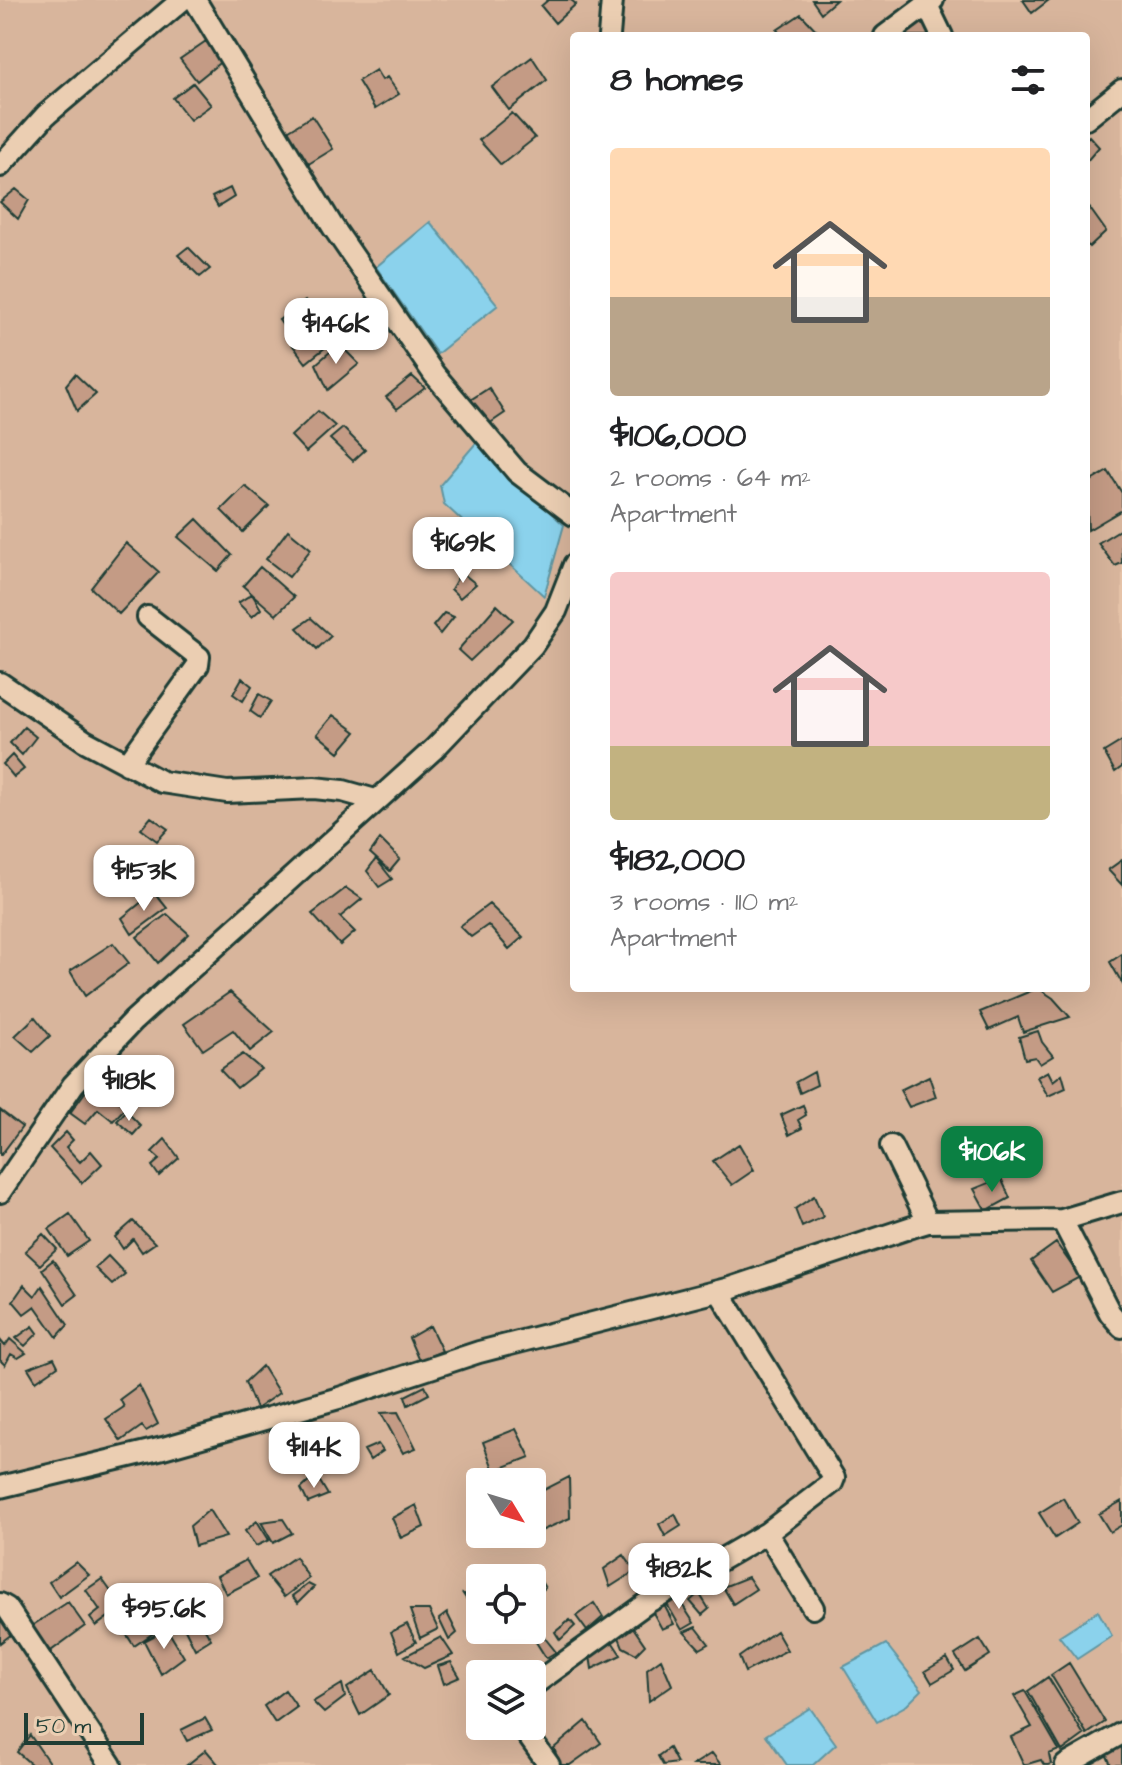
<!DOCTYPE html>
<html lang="en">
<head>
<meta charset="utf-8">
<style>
	body { margin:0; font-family:"Architects Daughter",sans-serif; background:#f2f2f2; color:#202124; height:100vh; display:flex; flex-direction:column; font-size:30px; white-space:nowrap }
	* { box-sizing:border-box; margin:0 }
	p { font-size:26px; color:#757577 }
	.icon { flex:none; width:44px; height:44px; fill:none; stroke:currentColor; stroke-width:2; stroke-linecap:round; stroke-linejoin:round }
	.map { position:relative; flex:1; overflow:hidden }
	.sheet { position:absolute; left:570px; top:32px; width:520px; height:960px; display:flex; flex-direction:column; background:#fff; border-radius:8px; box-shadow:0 8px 32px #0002 }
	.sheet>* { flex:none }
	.needle { width:52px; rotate:128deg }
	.tools { position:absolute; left:466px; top:1468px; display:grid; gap:16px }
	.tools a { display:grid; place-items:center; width:80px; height:80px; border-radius:8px; background:#fff; box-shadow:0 8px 32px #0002; font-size:40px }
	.scale { position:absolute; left:24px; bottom:20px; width:120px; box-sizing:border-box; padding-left:8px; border:4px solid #1f3d34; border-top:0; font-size:22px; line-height:28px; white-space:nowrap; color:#1f3d34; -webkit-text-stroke:6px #ebceb2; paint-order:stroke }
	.price { position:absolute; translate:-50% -68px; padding:0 18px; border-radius:16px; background:#fff; color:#222; font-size:26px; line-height:52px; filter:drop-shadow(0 2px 4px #0008) }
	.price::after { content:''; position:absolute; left:50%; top:48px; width:24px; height:18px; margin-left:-12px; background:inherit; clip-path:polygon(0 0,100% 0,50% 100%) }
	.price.selected { background:#0b8043; color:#fff }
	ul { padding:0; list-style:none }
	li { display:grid; align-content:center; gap:16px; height:424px; padding:0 40px }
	li span { display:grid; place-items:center; height:248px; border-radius:8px; color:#555 }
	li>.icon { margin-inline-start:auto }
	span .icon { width:144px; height:144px; fill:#fffc; stroke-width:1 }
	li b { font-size:34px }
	h2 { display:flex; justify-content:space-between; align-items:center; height:96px; padding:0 40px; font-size:34px }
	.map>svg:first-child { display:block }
</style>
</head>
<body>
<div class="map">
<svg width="1122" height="1765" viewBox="0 0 1122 1765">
	<rect width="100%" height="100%" fill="#e6c3a8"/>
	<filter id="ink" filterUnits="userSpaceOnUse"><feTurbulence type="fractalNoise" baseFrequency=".0125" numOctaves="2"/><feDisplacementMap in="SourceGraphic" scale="16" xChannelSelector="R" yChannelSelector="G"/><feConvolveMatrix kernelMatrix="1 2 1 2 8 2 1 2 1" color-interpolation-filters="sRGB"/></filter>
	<g filter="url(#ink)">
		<path fill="#d8b59c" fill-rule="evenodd" d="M0,0H1122V1765H0ZM574,36H1086V988H574ZM480,1482H532V1534H480ZM480,1578H532V1630H480ZM480,1674H532V1726H480Z"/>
		<path fill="#8bd2ec" stroke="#6096a2" stroke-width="2" d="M430,222L498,305L437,354L376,267Z
			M476,443L564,525L544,596L444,504L440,485Z
			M1098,1611L1112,1636L1077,1659L1059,1636Z
			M886,1644L922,1690L907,1705L877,1722L843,1667Z
			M810,1708L836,1744L813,1765H787L766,1735Z"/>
		<path fill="#c49b85" stroke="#1f3d34" stroke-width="2" d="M548,0H571L576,4L555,23L541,6Z
			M812,0H836L821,13Z
			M1023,0H1049L1032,13Z
			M801,14L822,36H782L777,30Z
			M923,21L932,36H909L906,32Z
			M206,41L223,60L197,81L180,59Z
			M532,57L547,80L509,110L492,87Z
			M376,70L382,80L387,77L399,94L375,109L358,81Z
			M193,83L211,105L190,120L173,98Z
			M512,113L535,138L501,165L479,140Z
			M312,116L333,149L302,168L281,135Z
			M1089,136L1099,147L1086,162V139Z
			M230,188L234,197L218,207L212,197Z
			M16,189L29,200L18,219L0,202Z
			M1086,203L1106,231L1089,247L1086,243Z
			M188,247L210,269L200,277L178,255Z
			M305,301L318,315L291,337L279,320Z
			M317,321L337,338L306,363L291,343Z
			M339,344L359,364L328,390L316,364Z
			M75,374L96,394L77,411L66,385Z
			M412,376L425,388L397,409L386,397Z
			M489,388L505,413L483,428L464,404Z
			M318,411L335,426L306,452L291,436Z
			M343,428L365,450L353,461L330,439Z
			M1108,471L1122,493V510L1088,530L1086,484Z
			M245,486L269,506L243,532L221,510Z
			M197,519L232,555L218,571L178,537Z
			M1121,529L1122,563L1115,566L1098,543Z
			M288,530L311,549L289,577L266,559Z
			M126,543L159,572L119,614L91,588Z
			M260,567L294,597L276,615L243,586Z
			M461,572L476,584L460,598L451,589Z
			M252,594L261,609L252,617L238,603Z
			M497,605L513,620L470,661L458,650Z
			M444,613L454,617L440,634L433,626Z
			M311,618L331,636L317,649L297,628Z
			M242,678L252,686L243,701L233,694Z
			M259,694L271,701L260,718L250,711Z
			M333,715L356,732L339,752L317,734Z
			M24,727L36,737L22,755L10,743Z
			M1122,741V767L1115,772L1104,752Z
			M12,755L24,769L14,777L3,764Z
			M151,817L168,829L157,841L141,829Z
			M380,839L400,859L390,871L370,853Z
			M112,847L139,876L122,890L109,878L114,871L100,858Z
			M376,859L392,879L379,887L367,871Z
			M1122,860V885L1108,870Z
			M346,888L362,899L340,917L355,932L340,945L312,914Z
			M154,892L167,908L132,934L122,918Z
			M489,904L523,937L509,949L488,925L471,937L460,926Z
			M167,914L189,934L158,963L137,937Z
			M113,943L129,963L85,996L70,971Z
			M1122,954V983L1110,962Z
			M1038,988L1053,998L1070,1017L1023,1032L1018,1017L989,1030L980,1012Z
			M230,992L274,1032L250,1051L233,1030L203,1050L184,1024Z
			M35,1017L50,1036L33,1052L15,1036Z
			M1038,1031L1042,1042L1053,1056L1040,1064L1035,1057L1025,1059L1019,1037Z
			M243,1054L261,1069L237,1088L220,1070Z
			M1048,1071L1053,1081L1062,1074L1066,1088L1048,1096L1037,1077Z
			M814,1072L817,1085L800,1093L796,1082Z
			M929,1076L936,1097L909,1107L900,1090Z
			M96,1077L125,1108L113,1121L98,1109L85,1124L70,1113Z
			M803,1105L806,1115L798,1120L802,1128L789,1135L781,1115Z
			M0,1110L22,1127L1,1155H0Z
			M126,1111L141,1126L133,1135L117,1121Z
			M66,1132L73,1140L66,1147L80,1162L91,1151L102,1164L82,1183L50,1148Z
			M165,1139L179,1158L159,1176L152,1166L160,1159L152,1152Z
			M739,1144L754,1170L732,1185L713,1161Z
			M1001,1178L1010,1198L986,1211L974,1189Z
			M814,1196L823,1217L802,1227L795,1209Z
			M70,1214L89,1241L67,1256L49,1229Z
			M133,1221L155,1243L142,1252L133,1239L123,1249L115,1237Z
			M43,1234L57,1249L40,1265L25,1251Z
			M1056,1243L1080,1277L1052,1292L1031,1261Z
			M108,1256L125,1274L112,1285L95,1268Z
			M53,1260L77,1295L65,1304L42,1269Z
			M24,1285L35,1296L42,1286L68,1325L57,1337L35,1306L24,1314L13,1301Z
			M33,1326L38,1333L25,1346L16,1338Z
			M430,1326L442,1351L419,1361L409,1338Z
			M10,1339L26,1353L18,1358L11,1354L5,1365L0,1360V1340L5,1346Z
			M54,1358L58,1366L36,1381L28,1368Z
			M262,1366L279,1393L256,1409L245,1382Z
			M139,1385L158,1424L146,1431L142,1426L121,1441L106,1419L124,1407L120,1399Z
			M425,1386L429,1394L408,1405L405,1396Z
			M398,1412L416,1448L403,1453L381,1413Z
			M516,1429L530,1457L494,1471L483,1442Z
			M378,1444L383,1451L370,1460L364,1450Z
			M316,1475L328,1495L308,1503L301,1489Z
			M569,1477L570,1518L525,1538L524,1534H532V1496Z
			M1063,1498L1078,1523L1055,1538L1039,1513Z
			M1122,1501V1525L1110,1532L1099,1514Z
			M416,1505L424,1527L401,1538L392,1518Z
			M209,1510L226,1537L195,1546L190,1526Z
			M675,1514L681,1526L665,1536L659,1524Z
			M283,1519L292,1533L273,1543L261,1522Z
			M257,1521L269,1540L256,1546L245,1531Z
			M624,1555L635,1571L610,1587L604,1569Z
			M295,1557L309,1578L284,1597L267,1576Z
			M246,1560L257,1578L226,1594L217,1576Z
			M76,1562L89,1575L59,1597L49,1582Z
			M535,1572L545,1588L532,1598V1578H525Z
			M748,1577L756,1589L733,1604L723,1587Z
			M102,1579L122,1607L96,1626L90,1618L100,1610L86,1590Z
			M308,1584L314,1587L298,1603L292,1596Z
			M674,1592L694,1623L682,1630L664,1599Z
			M699,1593L709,1609L702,1615L690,1601Z
			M463,1594L475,1595L480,1603V1619Z
			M139,1596L164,1626L134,1646L118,1621Z
			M68,1602L85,1626L48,1653L30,1627Z
			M594,1603L603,1617L587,1631L576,1616Z
			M663,1603L674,1624L662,1629L651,1609Z
			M410,1610H429L438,1629L420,1638Z
			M447,1613L457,1633L449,1640L439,1619Z
			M196,1614L211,1639L195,1649L181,1621Z
			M0,1615L16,1631L0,1643Z
			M570,1620L575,1626L560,1640L555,1632Z
			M630,1623L645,1645L636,1654L623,1647L617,1632Z
			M407,1624L416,1642L399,1652L391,1632Z
			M696,1627L709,1644L700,1649L684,1632Z
			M167,1629L184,1657L161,1674L144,1641Z
			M776,1631L787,1650L745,1672L739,1657Z
			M441,1637L453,1655L424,1668L405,1656Z
			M544,1637L556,1652L546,1658L536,1642Z
			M609,1637L621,1655L592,1669L589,1649Z
			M980,1639L990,1655L965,1671L955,1655Z
			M947,1658L954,1670L932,1683L925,1671Z
			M661,1659L672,1685L649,1701L647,1669Z
			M451,1662L460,1677L444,1684L438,1666Z
			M1069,1663L1105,1722L1087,1734L1051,1675Z
			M375,1670L389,1695L360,1715L347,1688Z
			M1048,1677L1084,1735L1062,1751L1028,1691Z
			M342,1684L345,1697L324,1713L313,1702Z
			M285,1690L297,1707L275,1723L264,1706Z
			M1025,1691L1059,1750L1049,1754L1051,1764L1048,1765H1044L1041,1760L1024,1765L1011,1737L1032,1727L1014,1696Z
			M205,1718L212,1730L187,1741L181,1730Z
			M586,1721L601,1743L570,1765H560L554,1748Z
			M30,1735L50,1764L32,1765L17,1752Z
			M1122,1741V1765H1111L1104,1749Z
			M669,1748L677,1763L663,1765L658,1756Z
			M206,1750L219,1765H187Z
			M712,1753L721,1765H693Z"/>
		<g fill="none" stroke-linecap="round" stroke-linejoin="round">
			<defs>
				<path id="minor" d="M195,0L333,227L434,374L517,472L574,515
					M927,5L942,36
					M609,36L612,0
					M885,36L933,0
					M1086,119L1122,90
					M0,166L46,115L182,0
					M0,683L85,741L162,782L227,792L314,788L343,791L375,800
					M127,764L198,665L199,657L148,617
					M891,1146L928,1222
					M0,1192L73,1085L133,1021L434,749L533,645L556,611L574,565
					M1062,1220L1110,1313L1122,1327
					M719,1291L834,1478L832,1483L767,1533
					M0,1487L163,1448L339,1398L479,1352L730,1288L918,1225L928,1222L1062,1220L1122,1202
					M0,1604L7,1608L111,1765
					M532,1686L648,1602L767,1533L813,1608
					M521,1726L549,1765
					M1066,1765L1122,1733"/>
			</defs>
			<use href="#minor" stroke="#1f3d34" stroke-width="26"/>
			<use href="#minor" stroke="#ebceb2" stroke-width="20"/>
		</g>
	</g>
</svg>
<div class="tools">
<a><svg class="needle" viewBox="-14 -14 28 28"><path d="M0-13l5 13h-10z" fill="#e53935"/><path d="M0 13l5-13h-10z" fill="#757577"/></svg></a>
<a><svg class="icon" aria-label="locate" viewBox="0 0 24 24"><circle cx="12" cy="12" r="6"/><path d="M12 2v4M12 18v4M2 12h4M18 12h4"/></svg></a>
<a><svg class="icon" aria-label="layers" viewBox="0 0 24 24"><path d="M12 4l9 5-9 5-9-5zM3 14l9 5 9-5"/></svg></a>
</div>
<div class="scale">50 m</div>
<b class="price" style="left:336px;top:366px">$146K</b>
<b class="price" style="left:463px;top:585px">$169K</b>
<b class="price" style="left:144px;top:913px">$153K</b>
<b class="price" style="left:129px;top:1123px">$118K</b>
<b class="price selected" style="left:992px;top:1194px">$106K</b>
<b class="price" style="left:314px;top:1490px">$114K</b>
<b class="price" style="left:679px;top:1611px">$182K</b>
<b class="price" style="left:164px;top:1651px">$95.6K</b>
<section class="sheet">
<h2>8 homes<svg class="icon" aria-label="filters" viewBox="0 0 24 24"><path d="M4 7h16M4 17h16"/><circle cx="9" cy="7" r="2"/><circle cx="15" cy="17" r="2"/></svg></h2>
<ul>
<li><span style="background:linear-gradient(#ffd9b3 60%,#b9a48a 0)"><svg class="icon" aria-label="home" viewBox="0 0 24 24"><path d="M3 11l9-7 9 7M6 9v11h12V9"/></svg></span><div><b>$106,000</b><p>2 rooms · 64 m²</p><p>Apartment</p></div></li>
<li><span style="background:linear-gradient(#f6c9c9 70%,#c2b280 0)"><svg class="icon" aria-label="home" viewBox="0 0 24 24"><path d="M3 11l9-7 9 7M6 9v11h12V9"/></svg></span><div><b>$182,000</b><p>3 rooms · 110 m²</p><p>Apartment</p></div></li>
</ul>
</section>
</div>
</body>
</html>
